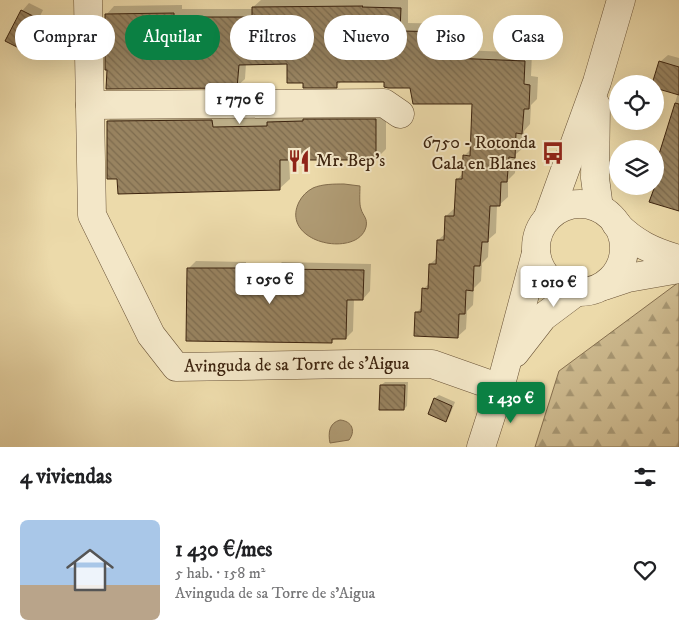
<!DOCTYPE html>
<html lang="es">
<head>
<meta charset="utf-8">
<style>
	body { margin:0; font-family:"IM FELL DW Pica",serif; background:#f2f2f2; color:#202124; height:100vh; display:flex; flex-direction:column; font-size:19px; white-space:nowrap }
	* { box-sizing:border-box; margin:0 }
	p { font-size:16px; color:#757577 }
	.icon { flex:none; width:28px; height:28px; fill:none; stroke:currentColor; stroke-width:2; stroke-linecap:round; stroke-linejoin:round }
	.map { position:relative; height:447px; overflow:hidden }
	.panel { display:flex; flex-direction:column; background:#fff; flex:1 }
	.panel>* { flex:none }
	.hud { position:absolute; left:15px; top:15px; width:650px; height:45px; display:flex; gap:10px }
	.tools { position:absolute; left:609px; top:75px; display:grid; gap:10px }
	.tools a { display:grid; place-items:center; width:55px; height:55px; border-radius:50%; background:#fff; box-shadow:0 5px 20px #0002; font-size:25px }
	.price { position:absolute; translate:-50% -42px; padding:0 11px; border-radius:5px; background:#fff; color:#222; font-size:16px; line-height:32px; filter:drop-shadow(0 1px 2px #0008) }
	.price::after { content:''; position:absolute; left:50%; top:30px; width:15px; height:11px; margin-left:-8px; background:inherit; clip-path:polygon(0 0,100% 0,50% 100%) }
	.price.on { background:#0b8043; color:#fff }
	ul { padding:0; list-style:none }
	li { display:flex; align-items:center; gap:15px; height:125px; padding:0 20px }
	li+li { border-top:1px solid #e0e0e0 }
	li span { display:grid; place-items:center; flex:none; width:140px; height:100px; border-radius:8px; color:#555 }
	li>.icon { margin-inline-start:auto }
	span .icon { width:60px; height:60px; fill:#fffc; stroke-width:1 }
	li b { font-size:21px }
	h2 { display:flex; justify-content:space-between; align-items:center; height:60px; padding:0 20px; font-size:21px }
	.chip { padding:0 18px; border-radius:22px; background:#fff; box-shadow:0 5px 20px #0002; font-size:18px; line-height:45px }
	.chip.on { background:#0b8043; color:#fff }
	.map>svg:first-child { display:block }
</style>
</head>
<body>
<div class="map">
<svg width="679" height="447" viewBox="0 0 679 447">
	<defs>
		<pattern id="forest-firs" width="22" height="20" patternUnits="userSpaceOnUse" patternTransform="scale(1.25)"><rect width="22" height="20" fill="#cebb90"/><path d="M5 1l3.5 6h-7zM16 11l3.5 6h-7z" fill="#a89874"/></pattern>
		<pattern id="building-back-hatch" width="6" height="6" patternUnits="userSpaceOnUse" patternTransform="scale(1.25)"><rect width="6" height="6" fill="#988360"/><path d="M-1 5l2 2M0 0l6 6M5-1l2 2" fill="none" stroke="#7d6b4e"/></pattern>
	</defs>
	<rect width="100%" height="100%" fill="#ecdaaa"/>
	<filter id="stains"><feTurbulence type="fractalNoise" baseFrequency=".004" numOctaves="4"/><feColorMatrix values="0 0 0 0 .2 0 0 0 0 .09 0 0 0 0 .02 0 0 0 .5 -.17"/></filter>
	<radialGradient id="worn" r=".72"><stop offset=".6" stop-color="#630" stop-opacity="0"/><stop offset="1" stop-color="#630" stop-opacity=".3"/></radialGradient>
	<path fill="url(#forest-firs)" stroke="#867050" d="M679,282V447H535L559,371Z"/>
	<path fill="#b09c75" stroke="#826c4c" d="M344,184L360,186C360,192 359,204 361,209C363,216 368,218 366,227C364,235 357,240 350,242C324,250 284,232 299,202C302,196 307,191 313,188C322,184 334,184 344,184Z
		M340,420C352,421 356,431 349,440L330,443C328,433 329,423 340,420Z"/>
	<path fill="#0003" d="M261,0H408V23L459,24V50L532,53L531,76L538,77L537,99L531,105L530,124L524,131L523,148L516,154L515,173L508,180V197L499,205H497L496,233L489,239L488,257L482,263L481,281L474,288L473,305L467,311L466,329L457,337L416,313L422,307L423,289L430,283V264L438,257V240L445,234L446,216L455,208L457,180L463,173L464,156L471,149L473,103L385,81H342L336,86L304,82L288,63H246L245,79L236,87L106,15L114,6L182,5V9H253V7Z
		M29,3L43,10L28,40L21,48L22,11Z
		M668,55L679,58V209L655,185V171L678,93L655,86L660,62Z
		M386,109V149L376,159H289L290,179L279,189L119,178L108,121L118,111Z
		M196,261L246,262V269H275L282,262L371,264L370,291L363,299L354,298L353,331L346,338H336L331,342L189,268Z
		M385,382H408L407,406L404,409L381,385Z
		M439,395L455,402L449,417L445,420L429,413L435,398Z"/>
	<path fill="url(#building-back-hatch)" stroke="#3d240f" d="M363,6L362,7L401,8L400,31L451,32V58L525,61L524,84L530,85L529,109H524L522,134L516,133L515,158L509,157L507,182H501L500,206H490L488,242H482L480,266H474L473,291L466,290L465,314H459L458,338L414,336L415,312H421L422,288L428,289L429,264H436L437,240H444L445,216H454L456,179H462L463,155L470,156L472,104H413L410,88H388L384,87V82H337V88H303V83H287V64L239,65L237,88L106,89L107,70H105V14L174,13V17H252V7Z
		M21,10L37,18L21,49L5,41Z
		M659,61L679,67V95L655,88V84H652Z
		M675,103L679,104V211L649,202L655,186V167Z
		M303,119H376V160H280V190L118,194L117,179H107V121L212,120L213,127L267,126V122L303,121Z
		M187,268H240V276H274V269L364,270L363,300H347L346,339H332V343L186,341Z
		M380,385H405L404,410H379Z
		M434,398L452,406L446,422L428,414Z"/>
	<g fill="none" stroke-linecap="round" stroke-linejoin="round">
		<defs>
			<g id="minor">
				<path id="s1" d="M88,0L92,215L151,335L176,367L352,364H432L500,388"/>
				<path d="M90,105L384,103L400,114"/>
				<path d="M596,105L595,178L599,208"/>
				<circle cx="580" cy="248" r="44"/>
				<path d="M548,217L597,82L621,0"/>
				<path d="M616,224C634,243 654,252 679,259"/>
				<path d="M604,286L628,278L679,269"/>
				<path d="M515,353L543,317L575,293"/>
				<path d="M481,447L500,388L536,253"/>
			</g>
		</defs>
		<use href="#minor" stroke="#695236" stroke-width="29"/>
		<use href="#minor" stroke="#f3e7c8" stroke-width="28"/>
	</g>
	<defs>
		<symbol id="bus-bare" viewBox="-9 -9 18 18"><path d="M-5-6H5V4H4V6H2V4H-2V6H-4V4H-5ZM-3.5-4V0h7V-4ZM-3.5 1.2v1.5H-2V1.2ZM2 1.2v1.5H3.5V1.2Z" fill="#8f2418" stroke="#f3e7c8" stroke-width="2.5" paint-order="stroke"/></symbol>
		<symbol id="restaurant-bare" viewBox="-9 -9 18 18"><path d="M-5-6h1v4h1v-4h1v4h1v-4h1v5L-1.5 .5V6h-2V.5L-5-1ZM5-6V6H3V1.5H1.5Q1.5-4 5-6Z" fill="#8f2418" stroke="#f3e7c8" stroke-width="2.5" paint-order="stroke"/></symbol>
	</defs>
	<g fill-rule="evenodd">
		<use href="#bus-bare" x="537" y="137" width="32" height="32"/>
		<use href="#restaurant-bare" x="283" y="145" width="32" height="32"/>
	</g>
	<g text-anchor="middle" dominant-baseline="central" stroke-width="4" stroke-linejoin="round" paint-order="stroke">
		<g font-size="18" fill="#3d240f" stroke="#f3e7c8" text-anchor="end">
			<text x="536" y="143">6750 - Rotonda<tspan x="536" dy="21">Cala en Blanes</tspan></text>
			<text x="316" y="161" text-anchor="start">Mr. Bep's</text>
		</g>
		<g font-size="18" fill="#3d240f" stroke="#f3e7c8">
			<text stroke="none"><textPath href="#s1" startOffset="510">Avinguda de sa Torre de s'Aigua</textPath></text>
		</g>
	</g>
	<rect width="100%" height="100%" filter="url(#stains)"/>
	<rect width="100%" height="100%" fill="url(#worn)"/>
</svg>
<div class="tools">
<a><svg class="icon" aria-label="locate" viewBox="0 0 24 24"><circle cx="12" cy="12" r="6"/><path d="M12 2v4M12 18v4M2 12h4M18 12h4"/></svg></a>
<a><svg class="icon" aria-label="layers" viewBox="0 0 24 24"><path d="M12 4l9 5-9 5-9-5zM3 14l9 5 9-5"/></svg></a>
</div>
<b class="price" style="left:240px;top:125px">1 770 €</b>
<b class="price" style="left:270px;top:305px">1 050 €</b>
<b class="price" style="left:554px;top:308px">1 010 €</b>
<b class="price on" style="left:511px;top:424px">1 430 €</b>
<div class="hud">
<a class="chip">Comprar</a>
<a class="chip on">Alquilar</a>
<a class="chip">Filtros</a>
<a class="chip">Nuevo</a>
<a class="chip">Piso</a>
<a class="chip">Casa</a>
</div>
</div>
<section class="panel">
<h2>4 viviendas<svg class="icon" aria-label="filters" viewBox="0 0 24 24"><path d="M4 7h16M4 17h16"/><circle cx="9" cy="7" r="2"/><circle cx="15" cy="17" r="2"/></svg></h2>
<ul>
<li><span style="background:linear-gradient(#a9c7e8 65%,#b9a48a 0)"><svg class="icon" aria-label="home" viewBox="0 0 24 24"><path d="M3 11l9-7 9 7M6 9v11h12V9"/></svg></span><div><b>1 430 €/mes</b><p>5 hab. · 158 m²</p><p>Avinguda de sa Torre de s'Aigua</p></div><svg class="icon" aria-label="heart" viewBox="0 0 24 24"><path d="M12 20l-8-8c-3-5 5-10 8-4 3-6 11-1 8 4z"/></svg></li>
</ul>
</section>
</body>
</html>
